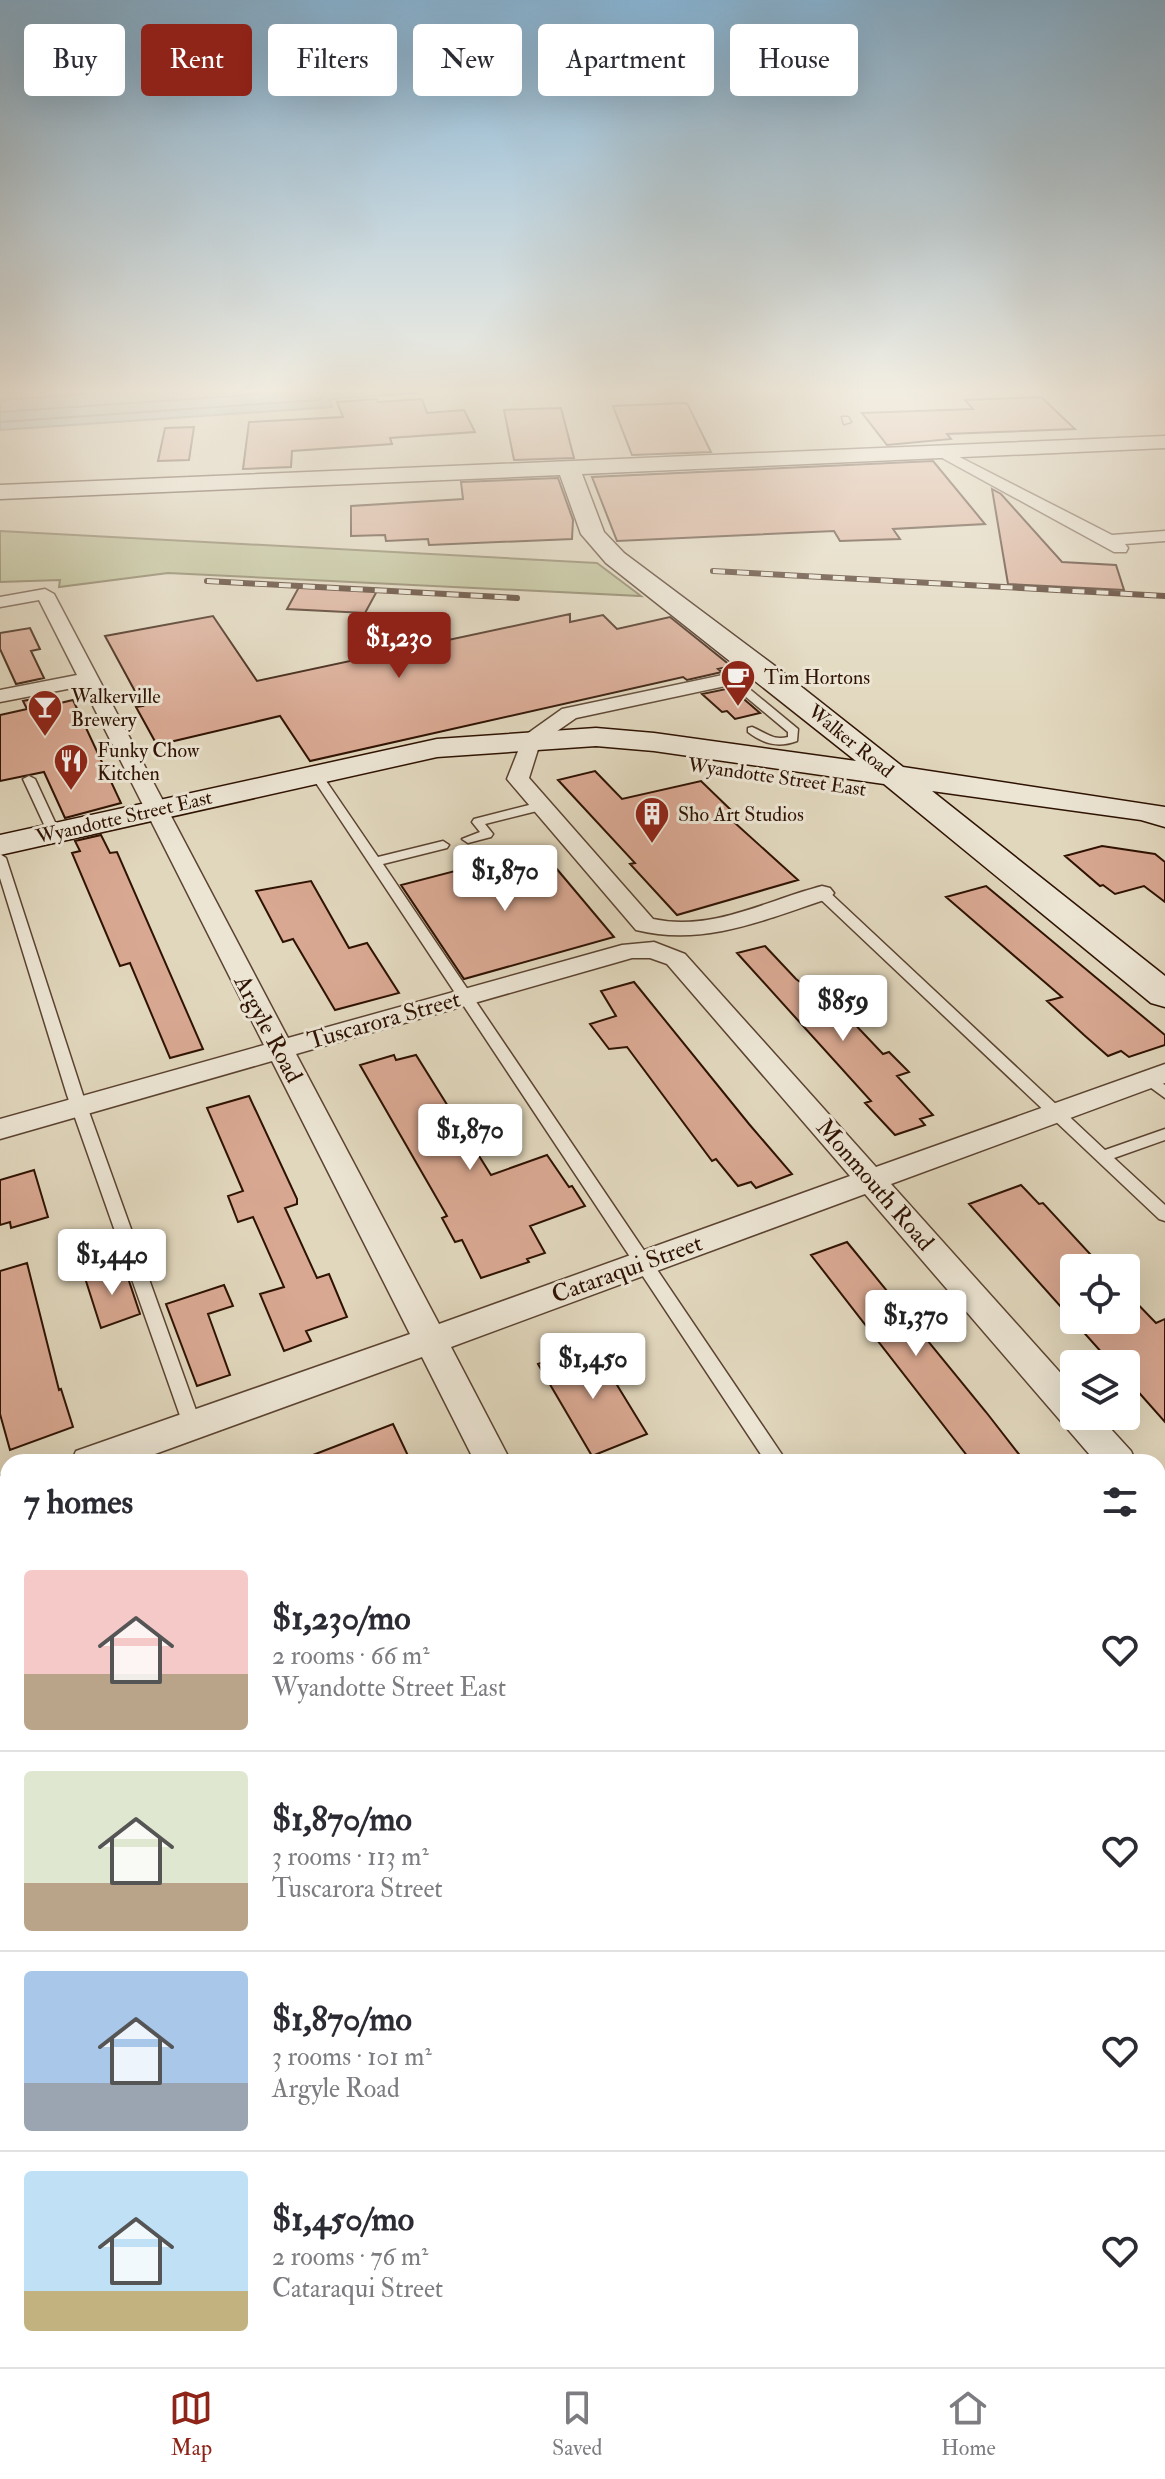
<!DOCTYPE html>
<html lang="en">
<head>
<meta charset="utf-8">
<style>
	body { margin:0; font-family:"IM FELL Double Pica",serif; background:#f2f2f3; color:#2b2b33; height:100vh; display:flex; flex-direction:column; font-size:30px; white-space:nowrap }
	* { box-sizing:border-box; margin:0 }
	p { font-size:26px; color:#7c7c81 }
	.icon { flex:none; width:44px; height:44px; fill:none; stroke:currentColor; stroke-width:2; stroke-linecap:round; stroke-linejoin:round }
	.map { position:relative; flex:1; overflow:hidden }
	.drawer { position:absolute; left:0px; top:1454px; width:1166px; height:914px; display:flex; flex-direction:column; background:#fff; border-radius:24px 24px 0 0; box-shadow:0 8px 32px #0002 }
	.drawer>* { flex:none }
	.guide { position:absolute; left:24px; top:24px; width:1118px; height:72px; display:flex; gap:16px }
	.buttons { position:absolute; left:1060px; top:1254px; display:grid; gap:16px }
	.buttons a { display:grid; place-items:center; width:80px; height:80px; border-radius:8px; background:#fff; box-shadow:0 8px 32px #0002; font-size:40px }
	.price { position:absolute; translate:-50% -68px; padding:0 18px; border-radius:8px; background:#fff; color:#222; font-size:26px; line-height:52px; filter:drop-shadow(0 2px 4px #0008) }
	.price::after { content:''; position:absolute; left:50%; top:48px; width:24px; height:18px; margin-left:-12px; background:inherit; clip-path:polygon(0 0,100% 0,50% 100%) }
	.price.on { background:#8f2418; color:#fff }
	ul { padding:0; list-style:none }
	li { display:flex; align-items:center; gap:24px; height:200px; padding:0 24px }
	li+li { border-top:2px solid #e1e1e2 }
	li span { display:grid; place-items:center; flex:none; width:224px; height:160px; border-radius:8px; color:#555 }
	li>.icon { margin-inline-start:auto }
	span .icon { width:96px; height:96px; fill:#fffc; stroke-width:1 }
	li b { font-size:34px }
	h2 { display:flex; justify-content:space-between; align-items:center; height:96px; padding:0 24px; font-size:34px }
	.tag { padding:0 28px; border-radius:8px; background:#fff; box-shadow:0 8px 32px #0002; font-size:28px; line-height:72px }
	.tag.on { background:#8f2418; color:#fff }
	.dock { display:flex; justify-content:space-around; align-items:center; height:112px; border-top:2px solid #e1e1e2; background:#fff; font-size:22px; color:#7c7c81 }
	.dock a { display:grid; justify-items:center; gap:4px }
	.dock .on { color:#8f2418 }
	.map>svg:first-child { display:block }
</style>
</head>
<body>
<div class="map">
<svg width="1165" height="2367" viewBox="0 0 1165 2367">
	<rect width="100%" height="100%" fill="#e1d7bd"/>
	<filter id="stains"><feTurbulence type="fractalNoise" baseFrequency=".0025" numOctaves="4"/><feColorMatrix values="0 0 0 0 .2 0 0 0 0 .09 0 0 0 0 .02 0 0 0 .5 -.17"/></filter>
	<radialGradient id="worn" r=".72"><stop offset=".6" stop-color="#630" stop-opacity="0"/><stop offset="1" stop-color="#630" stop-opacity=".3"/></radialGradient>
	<path fill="#b7bd8e" stroke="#726848" stroke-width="2" d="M0,531L597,563L641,596L168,573L59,587L60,580L0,582Z
		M313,2360H839L843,2367H315Z"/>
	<path fill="#97b7ba" stroke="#6d7570" stroke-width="2" d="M0,393H420L330,399L332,407L0,430Z"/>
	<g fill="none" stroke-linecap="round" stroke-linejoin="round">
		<path stroke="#62645e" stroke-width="2" d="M0,400L102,393
			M0,412L277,393
			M0,422L319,400L327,393"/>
	</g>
	<path fill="#d9a892" stroke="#2e1202" stroke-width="2" d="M1041,397L1075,429L947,434L951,439L887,445L862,413L973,409L965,400Z
		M377,399L378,402L422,399L427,413L464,410L475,432L390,438L392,444L292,451L291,467L243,469L249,422L343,417L337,402Z
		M687,403L711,452L632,455L613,406Z
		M561,408L574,458L514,460L504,410Z
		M194,427L189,460L158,461L165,428Z
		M933,461L985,524L893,529L900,539L869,540L840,541L834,531L617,541L592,477Z
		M558,478L573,520L572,539L429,545L428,539L386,541L385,535L351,536V506L463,499L461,482Z
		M992,489L1001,494L1062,562L1116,565L1124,590L1008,584Z
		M299,587L377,591L365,613L287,609Z
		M570,614V622L603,615L617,629L670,617L731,666L718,669L722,672L687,680L683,677L310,761L280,716L157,745L136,707L143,706L105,636L213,616L257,681Z
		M30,628L40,649L31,651L44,678L16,684L0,649V633Z
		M731,688L760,713L735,719L727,711L722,712L702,694Z
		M52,695L56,704L73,700L121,803L65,818L44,772L0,781V715L27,709L23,701Z
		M595,771L622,799L701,781L733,812L725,814L798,880L677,915L630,864L635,863L558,780Z
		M101,835L110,853L117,852L203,1049L170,1058L130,963L120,966L72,853L80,851L75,841Z
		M1102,846L1155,854L1165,862V902L1144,886L1115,894L1103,885L1100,886L1065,856Z
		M540,849L614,937L464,979L401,885Z
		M311,881L349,948L367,943L399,993L335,1010L293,939L283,942L256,891Z
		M986,886L1165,1035V1045L1129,1057L1121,1051L1108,1056L1084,1035L1047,1001L1062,997L946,897Z
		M765,946L796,979L800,982L812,979L883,1054L889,1052L909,1072L897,1076L933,1115L920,1119L925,1125L895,1135L865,1103L871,1101L737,953Z
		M634,982L749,1124L792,1174L756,1188L751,1182L738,1186L716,1159L712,1161L627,1047L609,1049L590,1024L616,1016L601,991Z
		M394,1055L396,1060L416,1055L491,1175L547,1155L569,1187L572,1186L585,1206L530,1226L545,1253L527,1259L529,1262L481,1278L462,1240L455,1242L442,1218L447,1216L360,1065Z
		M249,1096L297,1199V1204L285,1208L317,1278L329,1274L347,1317L306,1331L311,1341L284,1351L260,1294L284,1287L253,1217L238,1222L228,1196L243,1191L207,1108Z
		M34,1170L48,1217L11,1228L10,1222L0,1225V1180Z
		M1021,1185L1039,1204L1043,1203L1103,1268H1074V1320H1126V1292L1156,1323L1165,1319V1422L1126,1378V1364H1112L969,1204Z
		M847,1242L986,1412L1025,1462H972L811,1255Z
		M27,1263L59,1390L61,1389L73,1427L10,1450L0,1414V1271Z
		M124,1266L140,1314L101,1328L85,1278Z
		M224,1285L233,1306L208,1314L230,1375L197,1386L166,1304Z
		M584,1347L598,1369L611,1363L624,1382L617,1385L647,1434L592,1456L538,1364Z
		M393,1424L411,1462H300V1460Z"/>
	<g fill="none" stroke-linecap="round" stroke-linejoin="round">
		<defs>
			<path id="service" d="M842,417H848L851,422L844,424Z
				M727,677H735L798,729L797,741C778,748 764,744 748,732V728L752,727C765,732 772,741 788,737V732L727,681Z
				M316,771L320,772L378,857L443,841L449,845L447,848L383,864L787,1462H766L310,774Z
				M29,776L35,779L60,833L58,836H50L48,833L23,779Z
				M541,802L545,803V809L485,824L493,834L491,837L468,843L462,839L480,832L472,822L474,819Z
				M0,854L6,858L83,1095L202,1427L200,1432L193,1435L186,1432L184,1427L67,1095L0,878Z
				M822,889L827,890L1105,1150L1165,1129V1140L1114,1158L1165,1205V1221L1159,1219L817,896L816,893Z
				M1148,1074L1165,1085V1098L1143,1082L1141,1079L1143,1076Z
				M1158,2017L1165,2020V2053L1158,2050Z"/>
			<path id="minor" d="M940,447L1112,535L1165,531V541L1125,544L1128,548L1126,552H1114L935,454L933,451Z
				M45,589L54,594L288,1038L622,945L654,942L685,954L876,1167L1165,1064V1083L891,1184L1074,1388V1416H1099L1131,1451L1136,1462H1096L865,1194L451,1347L511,1462H475L422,1357L133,1462H71L76,1451L410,1334L272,1061L0,1139V1119L264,1045L83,686L0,702V690L77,675L39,600L0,607V597ZM632,958H650L667,964L850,1176L439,1324L296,1054Z
				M765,666L775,672L772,676L576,718L540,743L529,778L653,919C712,932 767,900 822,886L830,888L834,893L830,898C766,919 705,947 636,930L507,779L524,736L562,709Z
				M8,1473V1505L0,1508V1476Z
				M1158,1492L1165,1495V1532L1158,1530Z
				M0,1881L8,1884V1971L0,1968Z
				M8,1987V2035L0,2039V1991Z
				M931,2360H986L989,2367H934Z"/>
			<path id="secondary" d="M1165,436V448L582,474L604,532L624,553L775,666L903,767L1165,807V827L1141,820L932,791L1165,976V1007L1151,1003L884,784L654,751L596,746L437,757L0,855V835L437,739L596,728L654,733L856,761L606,563L581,534L560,475L0,499V485Z"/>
		</defs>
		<use href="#service" stroke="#5b4331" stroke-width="3"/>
		<use href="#minor" stroke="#5b4331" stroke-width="3"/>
		<use href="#secondary" stroke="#2e1202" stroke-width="3"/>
		<use href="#service" fill="#ece5d4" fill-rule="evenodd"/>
		<use href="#minor" fill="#ece5d4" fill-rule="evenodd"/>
		<use href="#secondary" fill="#ece5d4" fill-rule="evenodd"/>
		<defs>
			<path id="rail" d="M713,571L1165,596
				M207,581L517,598"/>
		</defs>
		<use href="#rail" stroke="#2e1202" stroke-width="6"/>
		<use href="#rail" stroke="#ece5d4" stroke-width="4" stroke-dasharray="12" stroke-linecap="butt"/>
	</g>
	<linearGradient id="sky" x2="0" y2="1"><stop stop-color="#87b5d6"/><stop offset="0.54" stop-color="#f2ede1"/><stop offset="1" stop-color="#f2ede1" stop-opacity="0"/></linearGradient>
	<rect width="1165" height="724" fill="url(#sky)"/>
	<defs>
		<symbol id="cafe-pin" viewBox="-11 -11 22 30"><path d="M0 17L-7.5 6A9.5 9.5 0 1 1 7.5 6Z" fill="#8f2418" stroke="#ece5d4"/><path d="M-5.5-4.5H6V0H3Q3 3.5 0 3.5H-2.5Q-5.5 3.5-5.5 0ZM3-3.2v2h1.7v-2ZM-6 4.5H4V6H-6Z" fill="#fff"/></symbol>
		<symbol id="bar-pin" viewBox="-11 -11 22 30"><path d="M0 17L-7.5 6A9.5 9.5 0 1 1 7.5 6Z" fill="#8f2418" stroke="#ece5d4"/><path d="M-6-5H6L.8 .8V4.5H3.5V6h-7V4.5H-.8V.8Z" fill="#fff"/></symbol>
		<symbol id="restaurant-pin" viewBox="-11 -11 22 30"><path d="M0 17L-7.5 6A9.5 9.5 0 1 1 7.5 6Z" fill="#8f2418" stroke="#ece5d4"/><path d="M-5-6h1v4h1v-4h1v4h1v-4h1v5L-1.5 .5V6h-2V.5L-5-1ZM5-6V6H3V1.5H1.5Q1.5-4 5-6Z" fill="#fff"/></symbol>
		<symbol id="building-pin" viewBox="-11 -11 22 30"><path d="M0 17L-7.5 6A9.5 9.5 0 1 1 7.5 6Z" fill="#8f2418" stroke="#ece5d4"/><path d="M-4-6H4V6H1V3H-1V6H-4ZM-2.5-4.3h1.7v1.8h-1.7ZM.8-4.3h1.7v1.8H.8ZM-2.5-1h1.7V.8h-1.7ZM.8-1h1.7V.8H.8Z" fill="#fff"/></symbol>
	</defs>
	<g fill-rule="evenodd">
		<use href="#cafe-pin" x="718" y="657" width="40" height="54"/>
		<use href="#bar-pin" x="25" y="687" width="40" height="54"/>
		<use href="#restaurant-pin" x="51" y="741" width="40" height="54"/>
		<use href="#building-pin" x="632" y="794" width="40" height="54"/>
	</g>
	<g text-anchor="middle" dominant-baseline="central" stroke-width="6" stroke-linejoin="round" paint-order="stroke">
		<g font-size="20" fill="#2e1202" stroke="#ece5d4" text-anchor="start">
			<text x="764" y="677">Tim Hortons</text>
			<text x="71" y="696">Walkerville<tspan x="71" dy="23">Brewery</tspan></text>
			<text x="97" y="750">Funky Chow<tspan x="97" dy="23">Kitchen</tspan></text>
			<text x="678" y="814">Sho Art Studios</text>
		</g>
		<g font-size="20" fill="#2e1202" stroke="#ece5d4">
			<text transform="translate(851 741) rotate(39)">Walker Road</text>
			<text transform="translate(777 777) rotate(8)">Wyandotte Street East</text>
			<text transform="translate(124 817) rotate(-13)">Wyandotte Street East</text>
		</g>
		<g font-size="24" fill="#2e1202" stroke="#ece5d4">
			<text transform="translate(384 1020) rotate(-16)">Tuscarora Street</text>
			<text transform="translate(268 1029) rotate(62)">Argyle Road</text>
			<text transform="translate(875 1185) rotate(49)">Monmouth Road</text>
			<text transform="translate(627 1269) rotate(-20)">Cataraqui Street</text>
		</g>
	</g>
	<rect width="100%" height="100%" filter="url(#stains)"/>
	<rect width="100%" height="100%" fill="url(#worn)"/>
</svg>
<div class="buttons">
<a><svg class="icon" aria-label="locate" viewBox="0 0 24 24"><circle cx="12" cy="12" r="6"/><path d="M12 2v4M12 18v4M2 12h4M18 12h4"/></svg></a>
<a><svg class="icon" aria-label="layers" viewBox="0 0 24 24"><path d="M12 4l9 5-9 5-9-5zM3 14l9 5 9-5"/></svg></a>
</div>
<b class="price on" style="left:399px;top:680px">$1,230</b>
<b class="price" style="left:505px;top:913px">$1,870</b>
<b class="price" style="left:843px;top:1043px">$859</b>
<b class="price" style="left:470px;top:1172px">$1,870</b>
<b class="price" style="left:112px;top:1297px">$1,440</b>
<b class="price" style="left:916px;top:1358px">$1,370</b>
<b class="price" style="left:593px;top:1401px">$1,450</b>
<div class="guide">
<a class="tag">Buy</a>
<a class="tag on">Rent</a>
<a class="tag">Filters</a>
<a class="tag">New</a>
<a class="tag">Apartment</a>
<a class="tag">House</a>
</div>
<section class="drawer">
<h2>7 homes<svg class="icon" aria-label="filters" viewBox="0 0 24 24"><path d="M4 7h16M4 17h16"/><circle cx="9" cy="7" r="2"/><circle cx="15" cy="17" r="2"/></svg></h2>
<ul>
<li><span style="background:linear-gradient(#f6c9c9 65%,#b9a48a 0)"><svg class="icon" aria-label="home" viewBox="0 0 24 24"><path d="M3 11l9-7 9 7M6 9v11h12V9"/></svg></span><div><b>$1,230/mo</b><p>2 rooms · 66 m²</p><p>Wyandotte Street East</p></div><svg class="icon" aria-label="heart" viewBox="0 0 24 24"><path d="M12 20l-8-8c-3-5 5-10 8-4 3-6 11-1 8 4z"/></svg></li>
<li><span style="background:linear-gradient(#dfe7d0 70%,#b9a48a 0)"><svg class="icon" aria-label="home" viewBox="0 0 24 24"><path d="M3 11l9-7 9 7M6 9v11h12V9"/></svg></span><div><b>$1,870/mo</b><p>3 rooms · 113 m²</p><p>Tuscarora Street</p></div><svg class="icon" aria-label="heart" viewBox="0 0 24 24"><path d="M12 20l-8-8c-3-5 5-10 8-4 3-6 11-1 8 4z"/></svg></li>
<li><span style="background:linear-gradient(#a9c7e8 70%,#9aa5b1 0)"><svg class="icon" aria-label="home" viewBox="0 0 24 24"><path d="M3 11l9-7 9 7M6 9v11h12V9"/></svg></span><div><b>$1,870/mo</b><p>3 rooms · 101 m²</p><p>Argyle Road</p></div><svg class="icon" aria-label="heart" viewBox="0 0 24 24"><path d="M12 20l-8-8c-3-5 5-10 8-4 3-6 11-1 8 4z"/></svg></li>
<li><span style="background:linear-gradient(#bfe0f5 75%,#c2b280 0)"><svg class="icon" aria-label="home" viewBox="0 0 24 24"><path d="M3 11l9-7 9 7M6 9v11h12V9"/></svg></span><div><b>$1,450/mo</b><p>2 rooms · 76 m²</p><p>Cataraqui Street</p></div><svg class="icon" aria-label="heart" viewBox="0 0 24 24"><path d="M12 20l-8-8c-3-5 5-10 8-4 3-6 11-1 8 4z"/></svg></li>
</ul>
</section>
</div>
<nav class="dock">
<a class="on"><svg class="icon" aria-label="map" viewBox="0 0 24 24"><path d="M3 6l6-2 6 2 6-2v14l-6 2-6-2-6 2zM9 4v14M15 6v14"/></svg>Map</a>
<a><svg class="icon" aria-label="saved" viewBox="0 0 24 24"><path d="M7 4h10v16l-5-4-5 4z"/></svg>Saved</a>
<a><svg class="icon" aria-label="home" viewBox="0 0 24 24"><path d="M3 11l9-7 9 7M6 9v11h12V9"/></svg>Home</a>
</nav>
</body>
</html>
